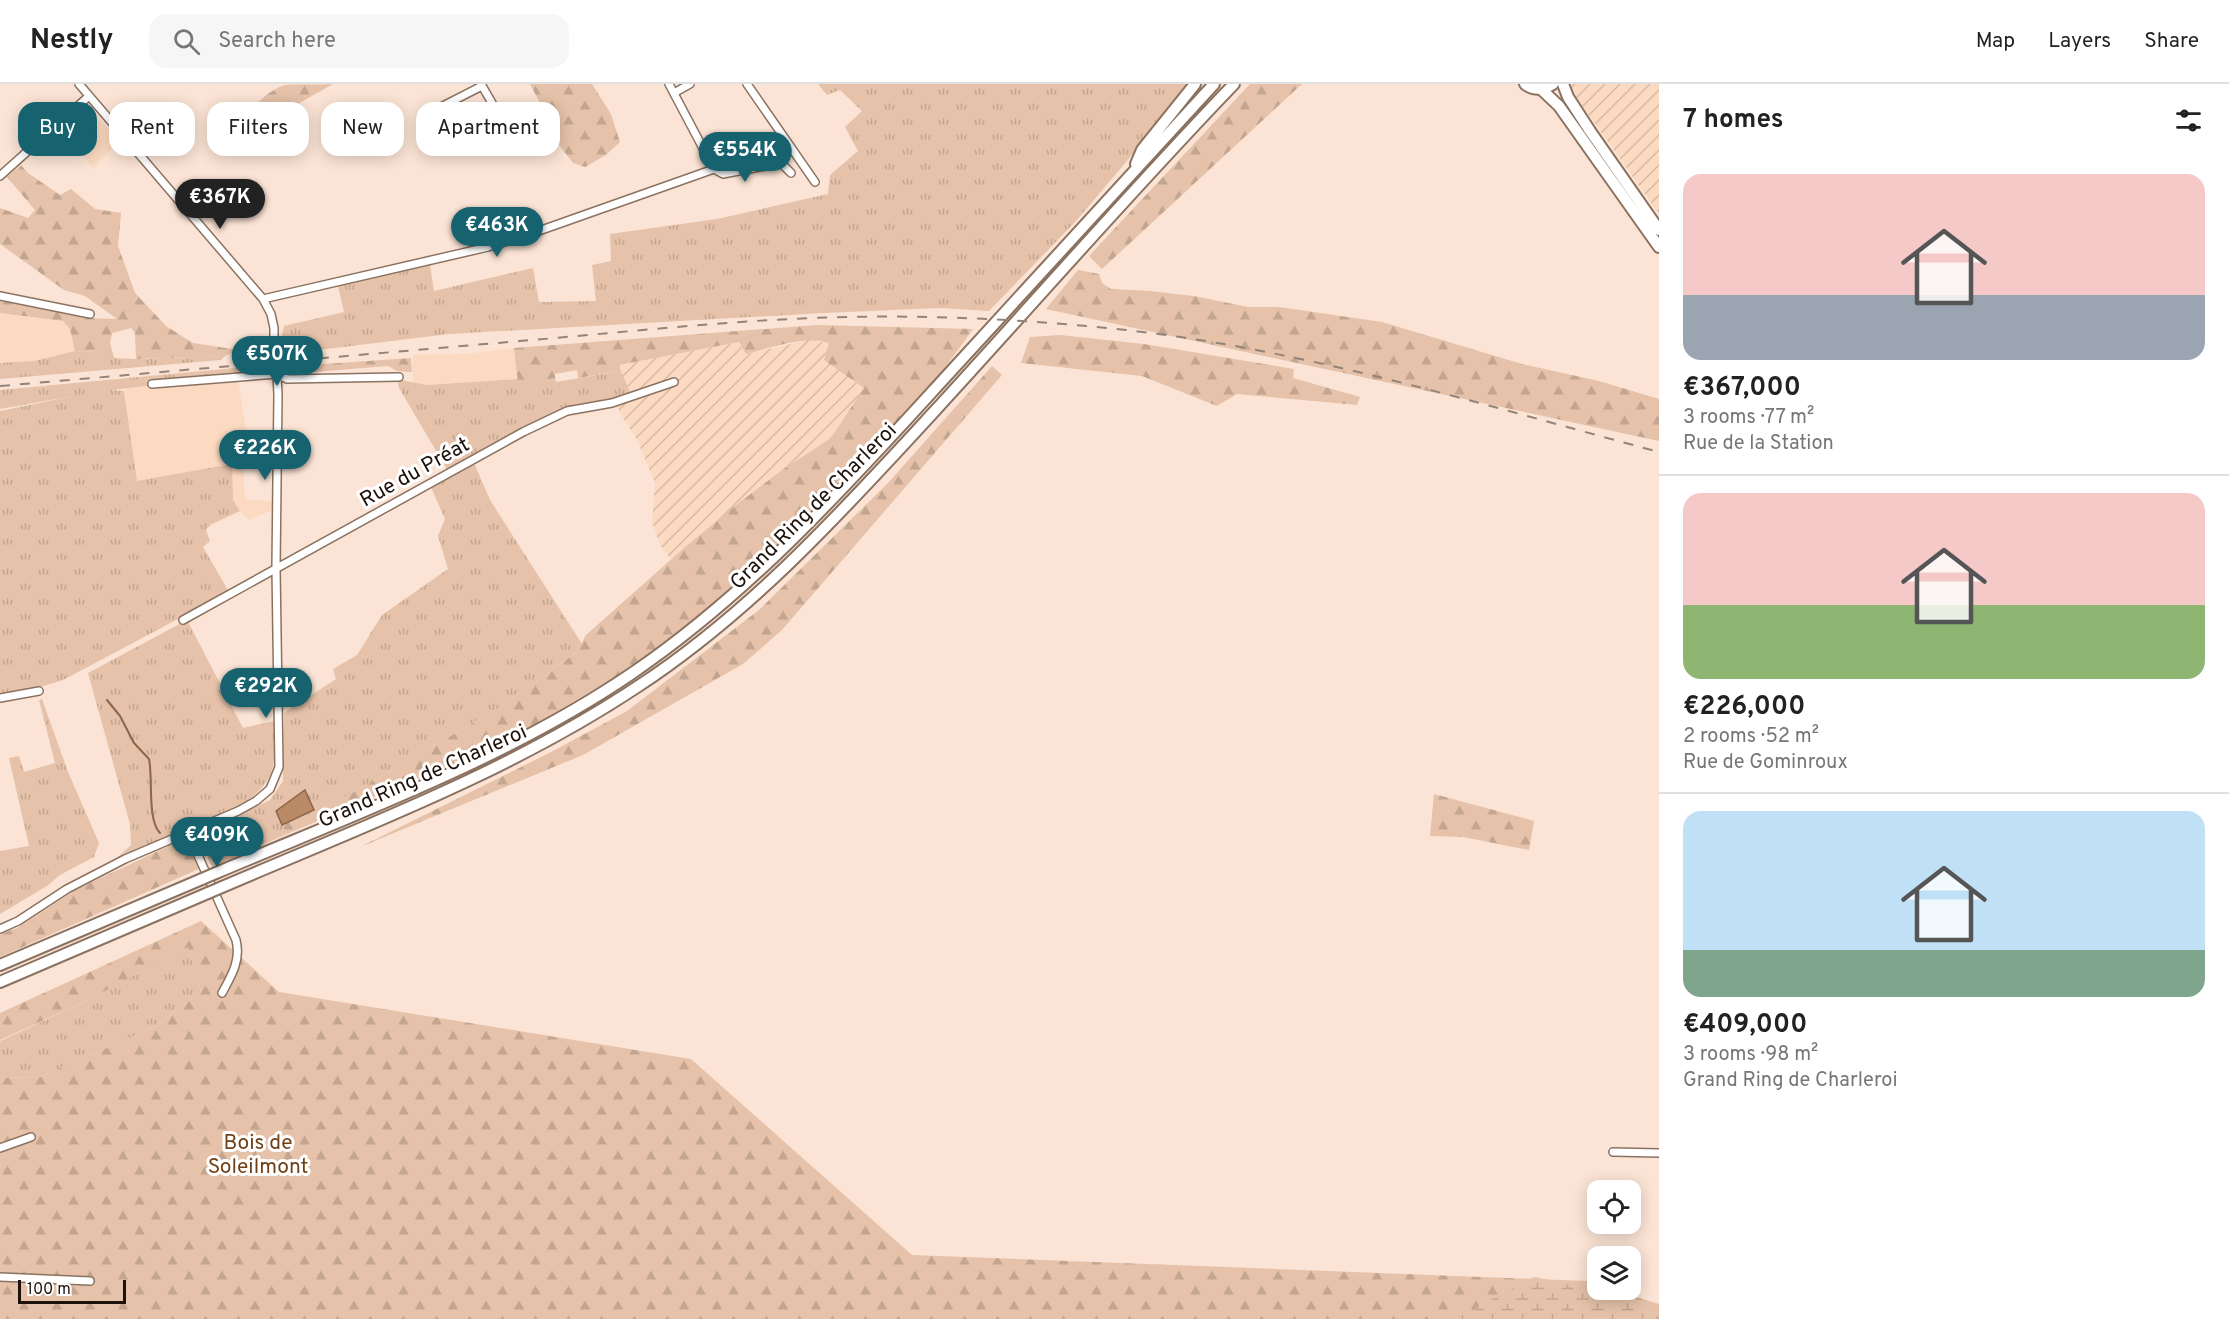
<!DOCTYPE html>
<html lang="en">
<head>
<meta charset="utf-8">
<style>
	body { margin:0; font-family:Overpass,sans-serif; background:#f6f6f6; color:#222; height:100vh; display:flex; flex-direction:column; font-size:22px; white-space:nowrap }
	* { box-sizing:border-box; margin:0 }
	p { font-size:20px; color:#767676 }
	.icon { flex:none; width:33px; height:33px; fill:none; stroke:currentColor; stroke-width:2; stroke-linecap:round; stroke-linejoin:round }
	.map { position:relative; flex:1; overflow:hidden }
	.side { display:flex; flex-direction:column; background:#fff; width:570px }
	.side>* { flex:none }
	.guide { position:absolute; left:18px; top:18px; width:570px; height:54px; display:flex; gap:12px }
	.controls { position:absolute; left:1587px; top:1096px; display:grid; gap:12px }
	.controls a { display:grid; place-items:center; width:54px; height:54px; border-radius:12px; background:#fff; box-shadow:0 3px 15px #0003; font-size:30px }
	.scale { position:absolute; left:18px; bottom:15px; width:108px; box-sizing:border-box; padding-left:6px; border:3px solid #1c120b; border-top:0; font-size:16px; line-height:21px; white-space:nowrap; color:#1c120b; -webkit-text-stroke:4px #fff; paint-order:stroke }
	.price { position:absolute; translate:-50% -51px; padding:0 14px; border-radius:21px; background:#17626f; color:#fff; font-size:20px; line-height:39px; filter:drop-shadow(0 2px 3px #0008) }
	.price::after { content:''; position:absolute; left:50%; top:36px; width:18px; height:14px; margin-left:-9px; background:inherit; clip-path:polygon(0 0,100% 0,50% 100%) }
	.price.on { background:#222; color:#fff }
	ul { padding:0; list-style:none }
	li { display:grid; align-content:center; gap:12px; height:318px; padding:0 24px }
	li+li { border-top:2px solid #e0e0e0 }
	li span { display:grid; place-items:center; height:186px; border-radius:18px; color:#555 }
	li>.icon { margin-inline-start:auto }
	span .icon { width:108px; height:108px; fill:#fffc; stroke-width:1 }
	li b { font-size:26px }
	h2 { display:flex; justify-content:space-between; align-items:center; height:72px; padding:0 24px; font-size:26px }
	.chip { padding:0 21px; border-radius:18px; background:#fff; box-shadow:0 3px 15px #0003; font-size:21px; line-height:54px }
	.chip.on { background:#17626f; color:#fff }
	header { display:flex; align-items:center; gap:36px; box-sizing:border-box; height:84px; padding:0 30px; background:#fff; border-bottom:2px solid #e0e0e0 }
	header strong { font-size:28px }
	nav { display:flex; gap:33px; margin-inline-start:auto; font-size:21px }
	.search { width:420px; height:54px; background:#f6f6f6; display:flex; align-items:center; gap:15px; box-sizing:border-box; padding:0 21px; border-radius:18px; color:#767676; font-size:22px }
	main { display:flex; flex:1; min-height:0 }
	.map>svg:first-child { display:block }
</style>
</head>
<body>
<header>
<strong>Nestly</strong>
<div class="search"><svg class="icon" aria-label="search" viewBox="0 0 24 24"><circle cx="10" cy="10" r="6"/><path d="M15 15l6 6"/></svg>Search here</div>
<nav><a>Map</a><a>Layers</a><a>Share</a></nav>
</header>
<main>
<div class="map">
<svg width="1659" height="1235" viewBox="0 0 1659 1235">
	<defs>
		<pattern id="industrial-furrows" width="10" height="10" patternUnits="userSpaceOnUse" patternTransform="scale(1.5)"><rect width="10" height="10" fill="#fcdac1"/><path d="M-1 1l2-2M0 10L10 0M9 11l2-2" fill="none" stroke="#d7baa4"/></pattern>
		<pattern id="grass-tufts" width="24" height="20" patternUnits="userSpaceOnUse" patternTransform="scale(1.5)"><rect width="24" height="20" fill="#e5c2a9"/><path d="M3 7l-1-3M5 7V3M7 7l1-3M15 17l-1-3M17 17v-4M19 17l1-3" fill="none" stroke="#c4a690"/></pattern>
		<pattern id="forest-firs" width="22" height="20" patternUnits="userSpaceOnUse" patternTransform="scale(1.5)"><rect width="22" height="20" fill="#e5c2a9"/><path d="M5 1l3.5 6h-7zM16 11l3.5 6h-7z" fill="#c4a690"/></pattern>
		<pattern id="wetland-marsh" width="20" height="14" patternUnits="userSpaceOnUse" patternTransform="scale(1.5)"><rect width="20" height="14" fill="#e5c2a9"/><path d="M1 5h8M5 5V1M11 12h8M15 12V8" fill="none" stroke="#c4a690"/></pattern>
	</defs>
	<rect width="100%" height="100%" fill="#fbe4d5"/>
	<path fill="#fcdac1" d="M95,30L119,58L93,84L68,54Z
		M0,229L63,237L70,245L75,267L34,277L0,279Z
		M514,264L518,295L426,301L413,299V271L464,270Z
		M238,296L247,352L243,380L245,415L277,418V424L249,436L237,424L233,416L231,380L137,398L124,303Z"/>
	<path fill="url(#industrial-furrows)" d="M1571,0H1659V130L1572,7Z
		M809,256L829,259L849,294L864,304L849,330L831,354L782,386L671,475L660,461L652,438L655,399L637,356L620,329L617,321L632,312L618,281L739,258L746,270Z"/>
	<path fill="url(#grass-tufts)" d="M818,0H1192L1077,136L989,227L940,224L824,229L449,250L286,270L279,264L284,242L344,228L337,198L430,181L434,207L533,184L539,218L596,217L592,181L611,177L610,150L717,135L828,110L830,91L858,67L845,43L862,27L840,6L827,11Z
		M110,259L114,274L136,275L225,272L221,276L0,295V279L34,277L75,267L96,268Z
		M266,281L267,288L111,306L124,307L137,397L232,380L233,416L240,427L210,441L206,446L210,457L203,463L229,508L63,596L34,605L0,609V327L73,312L0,325V306Z
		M621,287L632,312L562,328L448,387L399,304L397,295L426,301L518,295V299L555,292L556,298Z
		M474,379L490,416L582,560L577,568L499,624L349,711L283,741L287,750L214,783L210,780L201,749L270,716L283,697L284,629L336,595L333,585L357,571L382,531L448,485L438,452L445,435L431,403Z
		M187,536L243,644L274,637C274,678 280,692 245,719L116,775L131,761L130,740L88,589Z
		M42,615L68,688L99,759L94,773L60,791L47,802L0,830V767L29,762L9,674L19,672L24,688L55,679L39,616Z
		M188,862L201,908L151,945L40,993L0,994V957L86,917Z"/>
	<path fill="url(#forest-firs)" d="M333,0L282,29L236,71L229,59C241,37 260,9 285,1C297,0 319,1 333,0Z
		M530,0H592L611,30L620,58L606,71L585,83L573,79L548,47L542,23Z
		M1250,0H1302L1102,185L1089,172Z
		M21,81L28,89L60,111L71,105L95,125L121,129L118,162L135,209L166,242L193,259L239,266L225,272L136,275L135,249L131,244L112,249L110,259L96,268L75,267L70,245L63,237L0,229V216L85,234L117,235L85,212L64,206L0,160V124L28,134L35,126L7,93Z
		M1078,186L1099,190L1102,199L1111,205L1150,207L1194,212L1248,223H1279L1382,238L1522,280L1599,297L1659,315V357L1046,225Z
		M817,241L973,245L942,288L758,490L639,579L503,659L287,750L282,741L349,711L499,624L577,568L586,551L684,464L736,421L782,386L831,354L864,304L824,276L829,259C804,251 771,264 746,270L739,258L619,281L621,287L578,294L577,286L555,290V294L518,299L514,264Z
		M1060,251L1144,260L1294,285L1293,294L1360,313L1357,321L1237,310L1217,322L1142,292L1021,279L1030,253Z
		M411,274L412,288L397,287L388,282L315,288L314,284L280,283Z
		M992,282L1002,291L782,546L743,580L583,671L360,763L553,667L627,627L759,526L888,399Z
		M1434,710L1534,737L1529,766L1463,753L1430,752Z
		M192,756L201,784L0,873V850L17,844L77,805L169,762Z
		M201,837L279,908L691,975L912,1171L1587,1197L1597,1200L1598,1206H1615L1659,1220V1235H0V994L40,993L151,945L201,908L188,863L86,917L0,956V929Z"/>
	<path fill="url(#wetland-marsh)" d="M1534,1193L1642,1215L1651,1235H1455Z"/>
	<path fill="#ba8a66" stroke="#8b664b" stroke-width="1.5" d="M305,706L314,726L282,741L276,727Z"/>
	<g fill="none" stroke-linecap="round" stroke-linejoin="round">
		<path stroke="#8b664b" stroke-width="2" d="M107,616L120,632L134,659L149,675C153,693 147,736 160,749"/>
		<defs>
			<path id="minor" d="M481,0L518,64
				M669,0L714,85
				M747,0L815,98
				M674,9L690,0
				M435,26L482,2
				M0,92L89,12
				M0,212L90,230
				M263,215L488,163L533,149L714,85L723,90L781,79L791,89
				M152,300L277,290L287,295L399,293
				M183,536L523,348L567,327L612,319L674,298
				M0,614L39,607
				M188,749L236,856C241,876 232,891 222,909
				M0,845L18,837L67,805L125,775L238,727L256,717L270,705L279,683L276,484L278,311L277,290L274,278V244L271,230L263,215L79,0
				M0,1064L31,1053
				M1613,1068L1659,1069
				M0,1193L90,1197"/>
			<path id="highway" d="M1525,0C1534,7 1543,6 1553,0
				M1563,0L1568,13L1590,47L1659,146
				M1541,5L1559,22L1659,163
				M1136,80L1142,66L1195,0
				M216,789C355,730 506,675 631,590C750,509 846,402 942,297C1032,198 1123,99 1214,0
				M222,803C362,743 509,688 637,603C750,529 840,430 931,331C1032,221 1130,108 1234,0
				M0,881L202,795
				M0,898L208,809"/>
		</defs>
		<use href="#minor" stroke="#8b7260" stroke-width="10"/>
		<use href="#highway" stroke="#8b7260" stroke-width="14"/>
		<use href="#minor" stroke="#fff" stroke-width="7"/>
		<use href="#highway" stroke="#fff" stroke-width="10"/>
		<path stroke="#948377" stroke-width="2" stroke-dasharray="10 10" stroke-linecap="butt" d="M0,302C173,287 347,272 520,257C629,248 739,235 848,233C940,231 1034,236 1126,246C1307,266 1483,321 1659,368"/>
		<defs>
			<path id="highway-bridge" d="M202,795L216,789
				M208,809L222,803"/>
		</defs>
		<use href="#highway-bridge" stroke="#8b7260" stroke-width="14" stroke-linecap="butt"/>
		<use href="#highway-bridge" stroke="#fff" stroke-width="10"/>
	</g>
	<g text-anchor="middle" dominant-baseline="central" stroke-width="6" stroke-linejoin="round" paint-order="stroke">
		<g font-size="21" fill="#1c120b" stroke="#fff">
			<text transform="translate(415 389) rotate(-29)">Rue du Préat</text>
			<text transform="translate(814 423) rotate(-45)">Grand Ring de Charleroi</text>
			<text transform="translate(423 693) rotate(-24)">Grand Ring de Charleroi</text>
		</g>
		<g font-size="21" fill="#704117" stroke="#fff">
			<text x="258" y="1059">Bois de<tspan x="258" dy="24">Soleilmont</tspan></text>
		</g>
	</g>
</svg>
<div class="controls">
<a><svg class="icon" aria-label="locate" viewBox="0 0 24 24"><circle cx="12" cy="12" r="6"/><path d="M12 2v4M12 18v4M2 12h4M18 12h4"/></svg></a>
<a><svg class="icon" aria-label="layers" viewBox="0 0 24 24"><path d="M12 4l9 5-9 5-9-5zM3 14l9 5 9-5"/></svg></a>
</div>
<div class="scale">100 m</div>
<b class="price" style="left:745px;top:99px">€554K</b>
<b class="price on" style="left:220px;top:146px">€367K</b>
<b class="price" style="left:497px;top:174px">€463K</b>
<b class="price" style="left:277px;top:303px">€507K</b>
<b class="price" style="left:265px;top:397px">€226K</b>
<b class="price" style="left:266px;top:635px">€292K</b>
<b class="price" style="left:217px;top:784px">€409K</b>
<div class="guide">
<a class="chip on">Buy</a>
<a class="chip">Rent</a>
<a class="chip">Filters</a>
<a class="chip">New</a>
<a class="chip">Apartment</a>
</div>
</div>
<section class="side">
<h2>7 homes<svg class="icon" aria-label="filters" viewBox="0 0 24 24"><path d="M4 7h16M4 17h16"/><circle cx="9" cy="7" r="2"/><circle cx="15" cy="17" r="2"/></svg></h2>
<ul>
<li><span style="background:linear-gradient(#f6c9c9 65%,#9aa5b1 0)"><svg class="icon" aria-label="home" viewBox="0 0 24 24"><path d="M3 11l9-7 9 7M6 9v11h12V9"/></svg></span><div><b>€367,000</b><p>3 rooms · 77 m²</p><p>Rue de la Station</p></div></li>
<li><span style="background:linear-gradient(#f6c9c9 60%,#8fb573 0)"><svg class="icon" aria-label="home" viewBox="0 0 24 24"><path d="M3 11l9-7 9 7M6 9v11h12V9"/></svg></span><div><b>€226,000</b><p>2 rooms · 52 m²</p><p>Rue de Gominroux</p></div></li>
<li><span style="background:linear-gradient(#bfe0f5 75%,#7fa58c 0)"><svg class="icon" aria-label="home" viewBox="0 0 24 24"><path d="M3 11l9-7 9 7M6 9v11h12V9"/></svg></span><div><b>€409,000</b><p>3 rooms · 98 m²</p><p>Grand Ring de Charleroi</p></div></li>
</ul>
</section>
</main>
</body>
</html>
